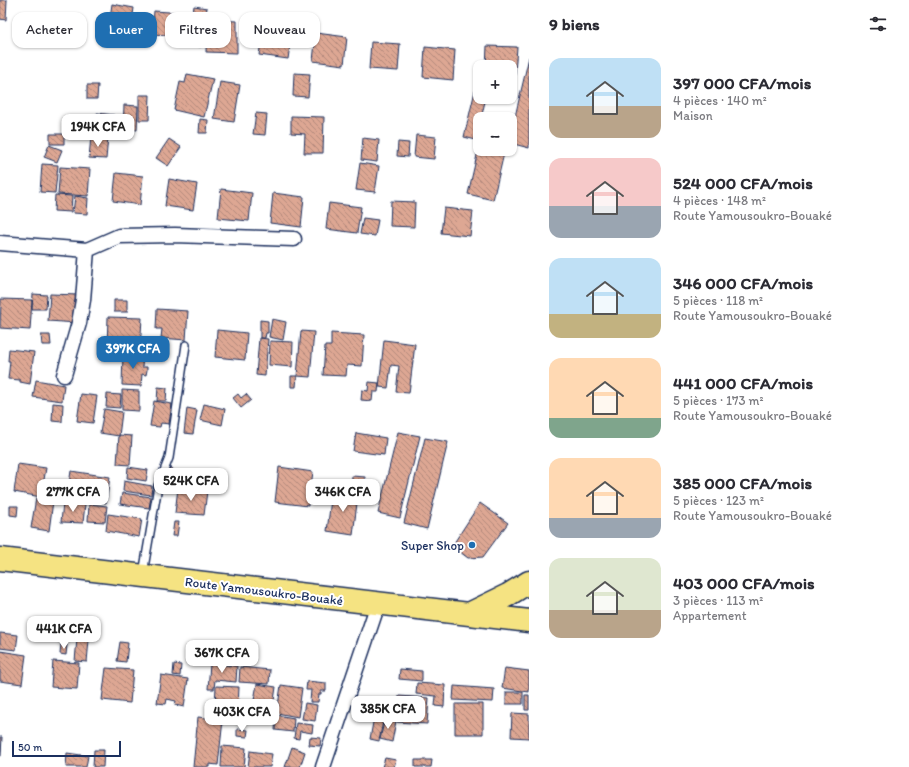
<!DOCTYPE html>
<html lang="fr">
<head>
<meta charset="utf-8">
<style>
	body { margin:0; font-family:Itim,sans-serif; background:#f7f7f7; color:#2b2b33; height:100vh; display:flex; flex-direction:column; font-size:15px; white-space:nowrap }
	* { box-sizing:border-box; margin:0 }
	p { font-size:13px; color:#7c7c81 }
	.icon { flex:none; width:22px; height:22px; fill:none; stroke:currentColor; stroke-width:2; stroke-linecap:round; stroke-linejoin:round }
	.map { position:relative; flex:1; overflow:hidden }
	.side { display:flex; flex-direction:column; background:#fff; width:380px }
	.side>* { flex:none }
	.guide { position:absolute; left:12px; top:12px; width:380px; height:36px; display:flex; gap:8px }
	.tools { position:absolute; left:473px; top:60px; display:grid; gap:8px }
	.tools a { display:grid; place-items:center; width:44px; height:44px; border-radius:8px; background:#fff; box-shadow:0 1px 3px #0004; font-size:20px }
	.scale { position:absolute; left:12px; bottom:10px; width:109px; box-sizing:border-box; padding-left:4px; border:2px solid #1b2f5e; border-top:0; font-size:11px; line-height:14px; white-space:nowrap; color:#1b2f5e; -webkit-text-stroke:3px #fff; paint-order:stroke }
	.price { position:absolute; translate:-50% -34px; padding:0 9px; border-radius:8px; background:#fff; color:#222; font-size:13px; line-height:26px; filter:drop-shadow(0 1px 2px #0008) }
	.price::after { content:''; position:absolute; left:50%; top:24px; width:12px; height:9px; margin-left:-6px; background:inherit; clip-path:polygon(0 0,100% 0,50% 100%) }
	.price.on { background:#1f6fb2; color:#fff }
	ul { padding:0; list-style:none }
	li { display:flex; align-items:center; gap:12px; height:100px; padding:0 20px }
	li span { display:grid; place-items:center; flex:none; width:112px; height:80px; border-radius:12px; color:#555 }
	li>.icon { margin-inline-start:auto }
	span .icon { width:48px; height:48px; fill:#fffc; stroke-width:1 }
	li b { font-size:17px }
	h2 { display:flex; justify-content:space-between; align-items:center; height:48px; padding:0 20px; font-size:17px }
	.pill { padding:0 14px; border-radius:12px; background:#fff; box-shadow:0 1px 3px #0004; font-size:14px; line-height:36px }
	.pill.on { background:#1f6fb2; color:#fff }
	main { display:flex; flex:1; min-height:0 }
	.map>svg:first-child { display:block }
</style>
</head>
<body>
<main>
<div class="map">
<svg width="529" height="767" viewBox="0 0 529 767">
	<defs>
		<pattern id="building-back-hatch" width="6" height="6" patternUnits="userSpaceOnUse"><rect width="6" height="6" fill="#dda793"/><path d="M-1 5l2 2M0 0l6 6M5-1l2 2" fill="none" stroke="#b2887b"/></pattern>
	</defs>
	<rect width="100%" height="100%" fill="#fff"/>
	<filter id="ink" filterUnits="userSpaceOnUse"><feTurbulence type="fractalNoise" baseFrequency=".025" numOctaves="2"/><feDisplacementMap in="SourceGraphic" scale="8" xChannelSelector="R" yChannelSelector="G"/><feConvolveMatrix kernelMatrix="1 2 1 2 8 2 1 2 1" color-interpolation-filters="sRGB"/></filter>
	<g filter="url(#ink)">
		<path fill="url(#building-back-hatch)" stroke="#1b2f5e" d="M0,0H7L6,20L0,19Z
			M112,4L134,8L131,28L109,25Z
			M194,6L207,8L201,47L188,45Z
			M154,11L184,13L183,36L152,34Z
			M207,20L237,21V53L206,52Z
			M263,28L292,31L288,59L259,55Z
			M316,33L347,37L344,65L313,61Z
			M371,42L400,44L398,71L369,69Z
			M487,46L517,47L514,86H510V67H486Z
			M425,47L455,50L453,80L423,77Z
			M529,57V148L510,143V138Z
			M294,73L310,74L308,97L293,96Z
			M187,74L213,79L204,117L174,110L180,82L185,83Z
			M220,82L240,85L234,122L214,119Z
			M87,85H98L97,99H87Z
			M475,91L480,93V97H486L481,119H480L476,140L464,137Z
			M139,95H150L149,120H139Z
			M124,105L138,106L137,130L123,129Z
			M97,113L114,115L113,119H111L110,126H112V130H109V132H112L111,136L94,134Z
			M256,113L267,114L265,135L253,134Z
			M291,116L324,117L323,153H304L305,134L291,133Z
			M200,119L208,120L207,133H199Z
			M50,134H64V144H50Z
			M416,135L436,137L434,159L414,157Z
			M91,136L108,137L106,159L89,158Z
			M363,138L379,140L377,162L361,160Z
			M169,139L181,147L168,166L156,158Z
			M398,142L409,143L408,157L397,156Z
			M480,142V149H505L493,200L468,194Z
			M49,145L62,150L57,162L44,157Z
			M360,163L379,166L375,192L356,190Z
			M42,164L58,165L55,193L40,192Z
			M60,167L90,169L88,196L58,194Z
			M116,173L143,176L140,205L113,201Z
			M169,179L197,184L193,210L165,206Z
			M221,189L252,193L249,221L218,218Z
			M273,193L304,197L301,227L270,223Z
			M55,195L72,196L71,212L54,211Z
			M75,196L88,198L87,214L73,213Z
			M391,201L415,202L414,227L390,226Z
			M329,203L361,207L357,233L326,229Z
			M444,208L473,211L470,236L441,233Z
			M363,218L378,220L375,236L360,234Z
			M33,294L47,295L46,309H32Z
			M50,294L78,295L77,323L48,321Z
			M1,299L32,300L30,330L0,328Z
			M114,300H127V312H114Z
			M157,309L188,311L186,340L161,338L162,329H156Z
			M108,317L142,318L140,350H134L133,354H124V349L107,348Z
			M272,319L286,322L283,340L269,337Z
			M260,320L268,321V333H266L265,338H260Z
			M217,330L247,333L245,360L215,357Z
			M301,331L314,332L310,377L297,376Z
			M331,333L364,335L362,366L347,365L346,376L323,375L325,346H331Z
			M41,335H50L51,345H42Z
			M259,338L268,339L265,376L256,375Z
			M384,340L415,344L409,393L396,392L399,366L391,365L388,388L379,387Z
			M270,341L293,342L292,367L269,365Z
			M156,342H163L162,352L155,351Z
			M9,349L34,352L30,384L20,382V380L8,379L10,361H8Z
			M123,354L143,356L142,367H147V370L146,375L142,374L141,386L122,385Z
			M291,376H297L296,387H291Z
			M36,380L64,385L62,401L33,397Z
			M369,382L379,383L378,392H373L372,401L361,400L362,390L368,391Z
			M158,387L167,388L166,401H157Z
			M122,390L139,391V411L122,410Z
			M81,394L97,396L93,423L77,421Z
			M107,394L121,395L120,408L106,407Z
			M238,394L241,398L246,394L251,400L241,408L233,398Z
			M154,401L172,404L169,424L161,423L160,427L150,426Z
			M53,403L63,404L62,422L52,421Z
			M204,404L225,409L222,425L200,420Z
			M187,408L197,410L193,434L184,433Z
			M104,409L122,412L119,436L100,433Z
			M398,432L420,436L400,518L378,513Z
			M356,433L386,438L384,455L353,451Z
			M119,435L132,436L130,465L117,464Z
			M425,438L448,442L427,529L404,523Z
			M18,464L46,468L41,497L14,492Z
			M128,467L148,470L146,481L127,478Z
			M166,467L172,468L170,484L164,483Z
			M279,467L313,472L308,506L275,502Z
			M71,471L110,477L106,503L67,497Z
			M352,476L365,477V494H351Z
			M124,481L152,486L151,495L123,491Z
			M178,488L207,491L204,515L175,513Z
			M332,492L358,495L353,535L327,531Z
			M122,493L151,497L149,508L120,504Z
			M36,498L53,501L49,531L31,528Z
			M63,503L85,504L83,523L61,522Z
			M480,503L508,523L483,557L468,558L452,546Z
			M89,504L107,506L105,522L88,521Z
			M10,506H18L17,516L10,515Z
			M108,514L142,519L139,537L106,531Z
			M174,522H179L177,536H172Z
			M0,633L18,635L16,650L0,648Z
			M77,639L89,640L87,662L75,661Z
			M120,642L128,643L126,662L117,661Z
			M61,644L67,645L66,655L60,654Z
			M0,651L26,655L22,684L0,681Z
			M53,661L79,663L77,689L51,687Z
			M174,664L181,665L180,676L173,675Z
			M210,664L237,666L236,682L215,680L214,689H208Z
			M240,667L270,670L269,684L239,682Z
			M106,668L133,670L130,703L102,700Z
			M505,668L529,671V692L502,688Z
			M400,669L422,671V681L399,679Z
			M161,675L188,679L184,707L175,705L176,701L167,699L166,704L157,703Z
			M307,681L326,683V691H321V694H319L318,702H310L311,690H306Z
			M417,683L445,685L444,707L435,706L436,696L416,694Z
			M257,684L276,687L272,714L252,711Z
			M281,685L302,688L298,717L277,713Z
			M216,686L239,687L238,708L215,706Z
			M454,686L494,689L493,702L453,700Z
			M506,692H523V704H506Z
			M525,695H529V710H525Z
			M399,696L429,698L427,724L397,722Z
			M305,703L317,705L315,721L302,719Z
			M455,704H483V734H455Z
			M376,706L393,709L391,718L384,717L379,741L370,739Z
			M217,709L240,711L239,720L216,718Z
			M512,713L529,714V738L511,737Z
			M276,715L294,718L293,732L275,730Z
			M198,717L223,720L218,765L209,764V767H193Z
			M385,718L396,721L392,742L380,739Z
			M296,723L313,725L312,733L300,731L299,739L294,738Z
			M237,729L248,730L247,737L237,736Z
			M0,737H2L1,756H0Z
			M310,737L321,738L320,746L309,745Z
			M222,746L246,748L244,767H221Z
			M292,747L305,752L300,767H285Z
			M94,750H104L103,767H93Z
			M250,751L272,754L270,767H248Z
			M67,753L88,756L86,767H66Z
			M385,758L396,760L394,767H382Z
			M415,760H432L431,767H415Z"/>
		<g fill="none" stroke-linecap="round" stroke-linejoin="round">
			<defs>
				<path id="lane" d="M143,574L158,486L169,458L186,345"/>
				<path id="street" d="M0,243L87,250L119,236L175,235L294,239
					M64,375L79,323L83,300L87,250
					M323,767L378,604"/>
				<path id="highway" d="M0,559L529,621
					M469,614L508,595L529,582"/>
			</defs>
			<use href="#lane" stroke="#1b2f5e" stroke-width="10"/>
			<use href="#street" stroke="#1b2f5e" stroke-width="17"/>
			<use href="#highway" stroke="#1b2f5e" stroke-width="25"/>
			<use href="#lane" stroke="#fff" stroke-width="7"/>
			<use href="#street" stroke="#fff" stroke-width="14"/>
			<use href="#highway" stroke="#f5e382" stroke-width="22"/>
		</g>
	</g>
	<circle fill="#1f6fb2" stroke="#fff" stroke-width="1.5" cx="472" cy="545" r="4"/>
	<g text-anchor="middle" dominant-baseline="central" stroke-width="4" stroke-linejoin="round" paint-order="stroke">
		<g font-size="13" fill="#1b2f5e" stroke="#fff" text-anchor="end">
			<text x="464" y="545">Super Shop</text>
		</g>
		<g font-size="13" fill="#1b2f5e" stroke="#fff">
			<text transform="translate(264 591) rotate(7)">Route Yamousoukro-Bouaké</text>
		</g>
	</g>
</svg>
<div class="tools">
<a>+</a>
<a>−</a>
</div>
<div class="scale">50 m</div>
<b class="price" style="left:98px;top:148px">194K CFA</b>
<b class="price on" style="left:133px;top:370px">397K CFA</b>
<b class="price" style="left:191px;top:502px">524K CFA</b>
<b class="price" style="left:73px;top:513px">277K CFA</b>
<b class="price" style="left:343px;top:513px">346K CFA</b>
<b class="price" style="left:64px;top:650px">441K CFA</b>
<b class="price" style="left:222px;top:674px">367K CFA</b>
<b class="price" style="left:388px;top:730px">385K CFA</b>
<b class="price" style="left:242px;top:733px">403K CFA</b>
<div class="guide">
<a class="pill">Acheter</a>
<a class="pill on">Louer</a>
<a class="pill">Filtres</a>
<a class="pill">Nouveau</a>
</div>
</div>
<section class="side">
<h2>9 biens<svg class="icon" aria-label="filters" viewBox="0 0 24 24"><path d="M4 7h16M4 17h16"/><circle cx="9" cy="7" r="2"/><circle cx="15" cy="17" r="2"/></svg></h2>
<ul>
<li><span style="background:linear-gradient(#bfe0f5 60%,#b9a48a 0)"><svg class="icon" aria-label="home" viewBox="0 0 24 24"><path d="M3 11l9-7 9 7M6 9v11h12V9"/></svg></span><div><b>397 000 CFA/mois</b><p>4 pièces · 140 m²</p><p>Maison</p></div></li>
<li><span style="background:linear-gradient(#f6c9c9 60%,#9aa5b1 0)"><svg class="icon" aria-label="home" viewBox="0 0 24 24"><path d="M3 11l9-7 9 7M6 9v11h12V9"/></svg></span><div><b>524 000 CFA/mois</b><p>4 pièces · 148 m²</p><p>Route Yamousoukro-Bouaké</p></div></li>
<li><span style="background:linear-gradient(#bfe0f5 70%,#c2b280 0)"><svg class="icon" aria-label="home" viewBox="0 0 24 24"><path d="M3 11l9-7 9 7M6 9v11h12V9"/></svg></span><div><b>346 000 CFA/mois</b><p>5 pièces · 118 m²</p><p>Route Yamousoukro-Bouaké</p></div></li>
<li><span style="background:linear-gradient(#ffd9b3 75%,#7fa58c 0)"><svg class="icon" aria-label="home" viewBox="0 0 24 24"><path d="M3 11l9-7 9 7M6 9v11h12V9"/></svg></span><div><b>441 000 CFA/mois</b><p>5 pièces · 173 m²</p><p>Route Yamousoukro-Bouaké</p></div></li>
<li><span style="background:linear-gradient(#ffd9b3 75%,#9aa5b1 0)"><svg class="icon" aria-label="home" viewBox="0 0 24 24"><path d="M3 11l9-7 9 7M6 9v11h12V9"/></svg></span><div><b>385 000 CFA/mois</b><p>5 pièces · 123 m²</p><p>Route Yamousoukro-Bouaké</p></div></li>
<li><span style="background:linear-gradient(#dfe7d0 65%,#b9a48a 0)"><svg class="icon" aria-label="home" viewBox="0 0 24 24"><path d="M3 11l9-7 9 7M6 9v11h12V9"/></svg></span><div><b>403 000 CFA/mois</b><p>3 pièces · 113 m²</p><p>Appartement</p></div></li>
</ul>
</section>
</main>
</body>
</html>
